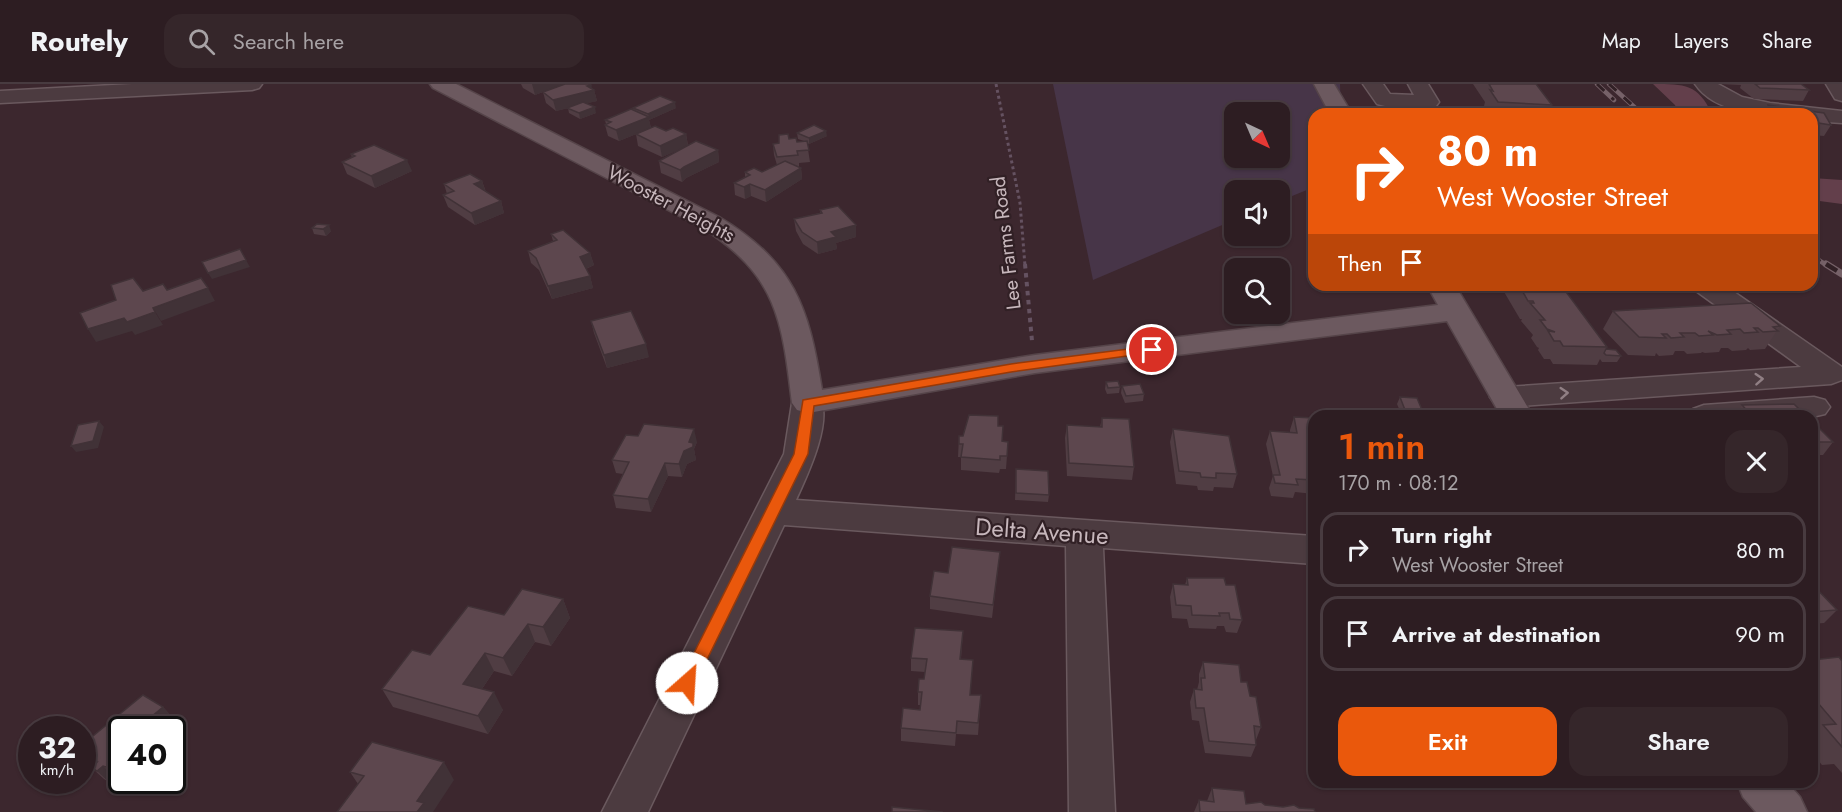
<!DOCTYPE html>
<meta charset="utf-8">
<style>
:root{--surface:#2d1d22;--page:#35262a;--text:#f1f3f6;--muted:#a7a2a5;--line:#483b40;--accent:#ea580c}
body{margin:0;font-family:Jost,sans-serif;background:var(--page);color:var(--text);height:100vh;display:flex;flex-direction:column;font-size:22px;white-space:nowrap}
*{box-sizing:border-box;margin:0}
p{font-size:20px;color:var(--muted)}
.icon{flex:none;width:33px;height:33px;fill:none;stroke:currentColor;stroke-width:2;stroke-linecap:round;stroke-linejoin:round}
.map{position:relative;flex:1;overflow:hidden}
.panel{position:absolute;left:1308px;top:326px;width:510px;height:378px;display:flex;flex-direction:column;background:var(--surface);border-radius:18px;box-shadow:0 2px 4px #0004,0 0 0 2px var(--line)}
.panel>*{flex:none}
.banner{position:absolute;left:1308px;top:24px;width:510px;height:183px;border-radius:18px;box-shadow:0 2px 4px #0004,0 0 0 2px var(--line);background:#ea580c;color:#fff;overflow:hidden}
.needle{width:39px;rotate:136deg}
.tools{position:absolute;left:1224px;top:18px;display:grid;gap:12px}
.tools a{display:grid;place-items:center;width:66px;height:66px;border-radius:12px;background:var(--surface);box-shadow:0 2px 4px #0004,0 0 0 2px var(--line);font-size:30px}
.speed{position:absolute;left:18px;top:632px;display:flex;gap:12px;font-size:30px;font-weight:700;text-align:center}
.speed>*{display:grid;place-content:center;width:78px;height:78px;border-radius:50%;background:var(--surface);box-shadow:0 2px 4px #0004,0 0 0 2px var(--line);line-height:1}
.speed small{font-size:15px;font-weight:400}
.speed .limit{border:3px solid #111;border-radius:9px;background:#fff;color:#111}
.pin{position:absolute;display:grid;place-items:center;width:51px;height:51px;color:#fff;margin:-26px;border:3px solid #fff;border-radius:50%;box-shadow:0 2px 6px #0007}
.me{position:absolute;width:66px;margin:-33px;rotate:26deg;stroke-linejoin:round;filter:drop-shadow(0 0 4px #0008)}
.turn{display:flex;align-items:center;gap:21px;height:126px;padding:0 30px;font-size:27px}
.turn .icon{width:78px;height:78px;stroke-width:2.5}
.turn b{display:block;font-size:42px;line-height:51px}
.then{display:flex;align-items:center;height:57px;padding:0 30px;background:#0003;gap:12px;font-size:22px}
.round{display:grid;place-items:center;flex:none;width:63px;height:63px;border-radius:18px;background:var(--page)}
.head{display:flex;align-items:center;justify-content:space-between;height:102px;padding:0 30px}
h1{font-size:36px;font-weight:600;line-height:45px;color:var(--accent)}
.button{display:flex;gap:12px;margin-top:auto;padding:12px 30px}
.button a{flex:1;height:69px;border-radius:18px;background:var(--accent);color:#fff;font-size:24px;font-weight:600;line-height:69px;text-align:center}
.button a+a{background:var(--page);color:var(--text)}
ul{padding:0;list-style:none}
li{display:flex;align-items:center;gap:18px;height:75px;margin:0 12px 9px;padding:0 18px;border:3px solid var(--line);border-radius:18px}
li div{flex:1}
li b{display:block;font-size:22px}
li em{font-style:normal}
header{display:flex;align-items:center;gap:36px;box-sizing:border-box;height:84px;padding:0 30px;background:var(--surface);border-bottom:2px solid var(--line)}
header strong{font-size:28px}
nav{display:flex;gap:33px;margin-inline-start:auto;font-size:21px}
.search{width:420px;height:54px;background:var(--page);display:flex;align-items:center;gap:15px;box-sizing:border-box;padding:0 21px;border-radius:18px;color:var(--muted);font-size:22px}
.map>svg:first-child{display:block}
</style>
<header>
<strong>Routely</strong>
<div class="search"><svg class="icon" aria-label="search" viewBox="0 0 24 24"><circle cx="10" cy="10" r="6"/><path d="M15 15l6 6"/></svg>Search here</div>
<nav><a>Map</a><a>Layers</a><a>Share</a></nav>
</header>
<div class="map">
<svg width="1842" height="728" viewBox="0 0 1842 728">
<rect width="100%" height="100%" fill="#3c272e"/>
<path fill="#473548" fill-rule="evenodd" d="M1053,0H1340L1341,30H1314V103L1280,117V106H1234V136L1093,196ZM1234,28H1280V74H1234Z"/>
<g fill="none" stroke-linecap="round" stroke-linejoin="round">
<path fill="#633f4b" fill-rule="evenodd" d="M1653,0C1685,0 1698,0 1712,30H1678L1675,21Z
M1812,94L1842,96V120L1812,116Z"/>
<g stroke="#6a595e" stroke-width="3">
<path id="minor" d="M132,0H262L259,4L252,6L0,19V7Z
M1363,0H1383L1390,10L1414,11L1408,0H1428L1439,18L1436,22C1419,27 1394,25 1377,20Z
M1695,0H1718L1742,13L1770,19L1842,27V39L1812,37V30C1775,30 1719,35 1695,0Z
M1826,0H1842V17L1835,15Z
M1692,201H1724L1842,283V296L1831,300L1506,323L1495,320L1490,313L1495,306L1506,303L1801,283L1696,207Z
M808,309L819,312C834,336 807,392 796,416L1314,452V480L1103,464L1115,728H1069L1066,462L784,441L648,728H602L784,370L792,319L797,312Z
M1814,313L1825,316L1830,323L1825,330L1812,333L1688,332L1693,325L1704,321Z"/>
</g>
<g stroke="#554449" stroke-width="3">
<path id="major" d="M430,0H456L719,133C794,178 809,223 822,306L1035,271L1438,221L1427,201H1455L1533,332H1501L1447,237L1035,289L808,329L797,326L792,319C782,235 777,191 701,143L433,4Z
M1314,0H1334L1352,30H1330Z
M1737,698H1787L1800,713L1807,728H1756L1743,713Z"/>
</g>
<path stroke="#655261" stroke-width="3" stroke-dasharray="3 3" stroke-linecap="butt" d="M996,0L1020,119L1025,182"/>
<path stroke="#655261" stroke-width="4" stroke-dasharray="4.5 4.5" stroke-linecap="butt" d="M1025,180L1032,257"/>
<use href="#minor" fill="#4c3b40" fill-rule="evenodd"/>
<use href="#major" fill="#6c595f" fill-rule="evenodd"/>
<g stroke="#766168" stroke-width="4.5">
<path id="rail-far1" d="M1597,0L1614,16
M1609,0L1642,30
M1812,172L1828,182"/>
</g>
<g stroke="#766168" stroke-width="7">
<path id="rail" d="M1826,180L1842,190"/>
</g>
<use href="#rail-far1" stroke="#312025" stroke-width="3" stroke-dasharray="10" stroke-linecap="butt"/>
<use href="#rail" stroke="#312025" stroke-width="4.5" stroke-dasharray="13" stroke-linecap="butt"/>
</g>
<path fill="#503d43" d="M521,0H564L535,11L523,4Z
M1473,0H1536L1552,21L1548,30H1473L1474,27L1488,28L1484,22L1485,18Z
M1719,0H1801L1809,6L1803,17L1754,15L1740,4L1741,1Z
M592,5L594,6L597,17L587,19L596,29L580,35L569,29L568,24L556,27L546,19L543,8Z
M1768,21L1824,29L1831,41L1824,52L1812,51V30H1762Z
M633,24H676L649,36L651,44L619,57L608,52L605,41L606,40L605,36L633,26Z
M666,47L686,50L688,61L718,66L719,78L686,94L682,98L661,89L659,77L683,64L662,73L638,62L636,50Z
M797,49L827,52L809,60L807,59L810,78L799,79V83L801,84L802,95L766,118L751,112L745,115L735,111L734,99L745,93V88H762L777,81L774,71L773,60L779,59L789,55L797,58L804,57L798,55Z
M351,70L412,87L375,104L347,90L342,78L352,74Z
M482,97L486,108L501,117L504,129L475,141L448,123L443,111L447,110L444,100Z
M820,126L856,153L836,159L837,165L818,170L803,160L796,147L794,135L820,129Z
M312,144L331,147L326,152L314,150Z
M551,150L590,169L594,181L586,185L590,192L593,204L552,215L539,186L531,179L528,167L553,157Z
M1500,201H1561L1607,263L1606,265L1621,272L1617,278H1602L1600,275L1597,281L1553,280L1550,275H1544L1538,266L1539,264L1537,263L1531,254L1533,251L1521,237L1522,235H1520Z
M1613,227L1780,242L1765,265L1750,266L1748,264L1746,266L1732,267L1728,264H1721L1719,268L1705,269L1702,268L1701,269L1687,270L1684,267H1675L1673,271L1659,272L1656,269L1655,272L1628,271L1603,245Z
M591,237L649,273L607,284L594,249Z
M1106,298L1120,303L1119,309L1107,310L1105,305Z
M1122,302L1144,310L1143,317L1125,319L1121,309Z
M1400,313L1422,326L1420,332H1402L1397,320Z
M1742,321L1806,332H1735Z
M1294,333L1314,334V410L1295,408L1293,414L1271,412L1269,404L1273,392L1266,360L1270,347L1290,348V346Z
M1102,334L1134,383L1132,396L1067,392L1065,354L1067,341L1100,343Z
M1812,337L1833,358L1823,371H1812Z
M998,342L1002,357L1008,358L1006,385H1000L999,389L961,386V373H958L959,352H963Z
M1173,345L1237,390L1233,404L1214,403L1213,407L1198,406L1197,402L1176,400L1170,358Z
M697,358L694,365L696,376L687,380L682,393L668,392L651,428L616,424L613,411L623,390L616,389L612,376Z
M1016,385L1049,411L1048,418L1015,416Z
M1000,468L992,534L930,525V512L948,489Z
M1187,494L1226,501L1242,536L1237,549L1226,548L1224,542H1217L1216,545L1189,544L1187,535L1172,534L1170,513L1173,500L1185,501Z
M1812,500L1837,526L1824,539L1812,540Z
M563,515L570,534L551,562L535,558L512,592L494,587L482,605L503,626L488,650L393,623L382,605L430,571L504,531Z
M963,547L961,575L971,611H981L978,651L956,650L955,662L901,657V644L920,626L921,621H918V608L924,595L925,588L911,587V574Z
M1812,576L1842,577V689L1834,680L1822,681L1812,669Z
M1203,578L1241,598L1250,612L1261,643L1256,656V661L1251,673L1205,669L1199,637L1192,636L1190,618L1194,605L1197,606L1199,598V590Z
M143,611L163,623L174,635L163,645H122V693L119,695L116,694L110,699L104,695L83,676L82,661Z
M350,688L454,696L358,700Z
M1344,698H1394L1391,702L1344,700Z
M1212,704L1246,720L1299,724L1207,717Z
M1199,716L1200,728H1194Z"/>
<path fill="#413237" d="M532,0H564L535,11Z
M591,1L593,6H594L597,17L556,27L553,16Z
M675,18L676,24L649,36L651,44L619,57L616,46L649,33L648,30Z
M595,23L596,29L580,35L579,29Z
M826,47L827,52L809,60V54Z
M686,50L688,62L662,73L660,62Z
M718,66L719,78L686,94L682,98L680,86L684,83Z
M407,76L412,87L375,104L371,92Z
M801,84L802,95L766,118L765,106Z
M482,97L486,109L474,100Z
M750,100L751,112L745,115L744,103Z
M501,117L504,129L475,141L471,129Z
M329,141L331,147L326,152L323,145Z
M856,141V153L836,159L837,165L818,170L817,158L831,148Z
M590,169L594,181L583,186L580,173Z
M246,176L250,183L212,195L208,189Z
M590,192L593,204L552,215L548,202Z
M208,204L215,217L161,237L153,224Z
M155,228L163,241L135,251L132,247L96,258L88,245L124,234Z
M646,260L649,273L607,284L604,271Z
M99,337L104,343L98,364L76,368L71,362Z
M694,345L697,358L694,365L696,376L687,380L682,393L679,380Z
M665,379L668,392L651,428L648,415Z
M563,515L570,534L551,562L543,543Z
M528,540L535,558L512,592L503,574Z
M485,569L494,587L473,618L463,600Z
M494,608L503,626L488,650L478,632Z
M163,623L174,635L163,645H144L140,642Z
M122,670V693L119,695L106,683Z
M444,678L454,696L433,728H417V717Z
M103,682L116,694L110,699L97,687Z"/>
<path fill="#5d474e" stroke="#413237" stroke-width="1.5" d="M565,0H590L591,1L587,2L594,6L553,16L543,8Z
M1489,0H1536L1552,21L1498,18L1490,6L1493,7Z
M1755,0H1801L1809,6L1760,4Z
M660,12L675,18L648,30L633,24Z
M583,18L595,23L579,29L567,24Z
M1768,21L1824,29L1831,41L1812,38V30H1772Z
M631,25L649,33L616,46L605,41L611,38L605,36Z
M1474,27L1514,30H1476Z
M814,41L826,47L809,54L797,49Z
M655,42L666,47L673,44L686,50L660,62L636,50Z
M788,50L789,55L796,54L797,58L807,57L809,66L797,67L798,71L777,73L773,60L779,59V51Z
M696,57L718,66L684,83L680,86L659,77Z
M374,61L407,76L371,92L342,78L355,72L351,70Z
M785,77L801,84L765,106L750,100L744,103L734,99L750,91L745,88L754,84L762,88Z
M470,90L482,97L474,100L501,117L471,129L443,111L454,107L444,100Z
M838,122L856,141L831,148L836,153L817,158L802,148L794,135L822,129L820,126Z
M317,140L329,141L323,145L312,144Z
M563,146L590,169L580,173L590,192L548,202L536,174L528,167L557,156L551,150Z
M240,165L246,176L208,189L202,178Z
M133,194L143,207L163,200L167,206L201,194L208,204L153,224L155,228L127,238L124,234L88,245L80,229L116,216L111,201Z
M1519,201H1561L1607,263L1563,262L1560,257H1554L1548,247L1555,248L1547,245L1540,236H1545L1530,219H1534L1533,217H1528Z
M1751,219L1780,242L1773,243L1778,247L1763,248L1758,244H1754L1758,248L1744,249L1740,245L1727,246L1731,250L1717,251L1708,247L1713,251L1699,252L1695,249H1680L1684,253L1671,254L1667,250H1662L1666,254L1639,253L1613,227Z
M631,227L646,260L604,271L591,237Z
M1606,265L1616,266L1621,272L1606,271L1604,269Z
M1118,297L1120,303L1108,304L1106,298Z
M1140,300L1144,310L1126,312L1122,302Z
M1400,313L1417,314L1422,326H1405Z
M1794,320L1806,332H1752L1742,321Z
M1721,328L1724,332H1670L1668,330Z
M969,331L998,332V342H1003L1002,357L1008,358L1007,372H1000V376L961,373L963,360H959V352H963Z
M1294,333L1314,334V396L1296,395L1298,401L1275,399L1273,391H1280L1270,347L1297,349Z
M1102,334L1129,335L1134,383L1069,379L1067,341L1102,343Z
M99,337L93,357L71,362L78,341Z
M1812,337L1833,358H1812Z
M644,340L694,345L689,358L693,359V363L684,367L679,380L665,379L648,415L613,411L629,378L612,376L626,351L638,352Z
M1173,345L1229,352L1237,390L1216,389V394L1201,393L1200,389L1179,387Z
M1016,385L1048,387L1049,411L1016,409Z
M1812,397L1817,399L1815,412L1812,411Z
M952,463L1000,468L993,521L930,512L934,487L948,489Z
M1187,494H1224L1226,501H1235L1242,536L1230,535L1229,529H1219L1220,532L1192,531L1191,522L1176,521L1173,500L1188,501Z
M1812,500L1837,526L1812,528Z
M522,505L563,515L543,543L528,540L503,574L485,569L463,600L494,608L478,632L382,605L412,566L430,571L468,522L504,531Z
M915,544L963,547L960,575L973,576L970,611H981L978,639L957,637L956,649L901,644L903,624L920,626L922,608H918L919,595H924L927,575L911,574Z
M1839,573L1842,577V663L1823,641L1836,640L1812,612V576Z
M1203,578L1239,581L1241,598H1247L1250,612L1256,613L1261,643L1254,642L1256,661L1209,657L1204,624H1196L1194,605L1202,606L1201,594H1205Z
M143,611L163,623L140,642L146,645H122V670L106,683L103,682L97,687L91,683L97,678L83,676L82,661Z
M372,658L444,678L417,717L424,719L417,728H337L364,692L350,688Z
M1212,704L1244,707L1246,720L1261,718L1265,721L1283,723L1294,721L1299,724L1314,725L1315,728H1200L1199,716L1214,718Z
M892,723L943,728H892Z"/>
<defs><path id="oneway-chevron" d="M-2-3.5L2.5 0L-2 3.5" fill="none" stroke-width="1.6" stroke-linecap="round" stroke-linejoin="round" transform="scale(1.5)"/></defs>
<g stroke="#907f84">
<use href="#oneway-chevron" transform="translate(1759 295) rotate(-4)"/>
<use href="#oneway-chevron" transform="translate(1564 309) rotate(-4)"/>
</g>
<path fill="#ea580c" stroke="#983908" stroke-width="1.5" d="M1152,262L1158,266L1156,268L1011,288L814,322L808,370L693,604L687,606L681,604L679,599L794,370L803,316L1011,280Z"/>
<g text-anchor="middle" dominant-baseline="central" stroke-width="4.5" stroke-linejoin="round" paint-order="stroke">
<g font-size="20" fill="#c7b7bc" stroke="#312025">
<text transform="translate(671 120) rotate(28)">Wooster Heights</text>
<text transform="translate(1006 159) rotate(-97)">Lee Farms Road</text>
</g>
<g font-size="24" fill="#c7b7bc" stroke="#312025">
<text transform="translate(1042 447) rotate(4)">Delta Avenue</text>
</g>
</g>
</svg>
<div class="tools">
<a><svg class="needle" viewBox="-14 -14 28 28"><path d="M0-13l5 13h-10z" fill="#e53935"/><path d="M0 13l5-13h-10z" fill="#a7a2a5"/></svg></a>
<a><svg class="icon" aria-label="sound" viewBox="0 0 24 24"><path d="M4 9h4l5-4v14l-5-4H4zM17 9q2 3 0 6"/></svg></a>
<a><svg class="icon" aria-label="search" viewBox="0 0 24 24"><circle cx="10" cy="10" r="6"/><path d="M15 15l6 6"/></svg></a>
</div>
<div class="speed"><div>32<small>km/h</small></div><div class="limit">40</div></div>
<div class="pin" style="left:1152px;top:266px;background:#d93025"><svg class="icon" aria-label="arrive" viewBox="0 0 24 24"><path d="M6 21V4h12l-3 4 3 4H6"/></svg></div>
<svg class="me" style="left:687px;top:599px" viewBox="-20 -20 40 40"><circle r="19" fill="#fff"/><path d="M0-13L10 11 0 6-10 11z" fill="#ea580c"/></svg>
<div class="banner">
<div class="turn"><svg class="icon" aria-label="right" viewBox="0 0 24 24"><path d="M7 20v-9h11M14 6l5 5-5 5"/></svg><div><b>80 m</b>West Wooster Street</div></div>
<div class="then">Then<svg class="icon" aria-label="arrive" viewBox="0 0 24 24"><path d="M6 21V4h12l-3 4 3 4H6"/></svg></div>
</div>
<section class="panel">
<div class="head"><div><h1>1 min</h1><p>170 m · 08:12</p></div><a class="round"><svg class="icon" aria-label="close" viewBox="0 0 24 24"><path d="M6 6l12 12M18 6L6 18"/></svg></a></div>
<ul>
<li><svg class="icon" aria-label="right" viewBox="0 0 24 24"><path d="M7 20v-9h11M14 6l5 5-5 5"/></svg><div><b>Turn right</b><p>West Wooster Street</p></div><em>80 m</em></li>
<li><svg class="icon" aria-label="arrive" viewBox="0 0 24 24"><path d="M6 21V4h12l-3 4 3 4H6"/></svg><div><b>Arrive at destination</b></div><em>90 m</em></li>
</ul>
<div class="button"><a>Exit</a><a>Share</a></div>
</section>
</div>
